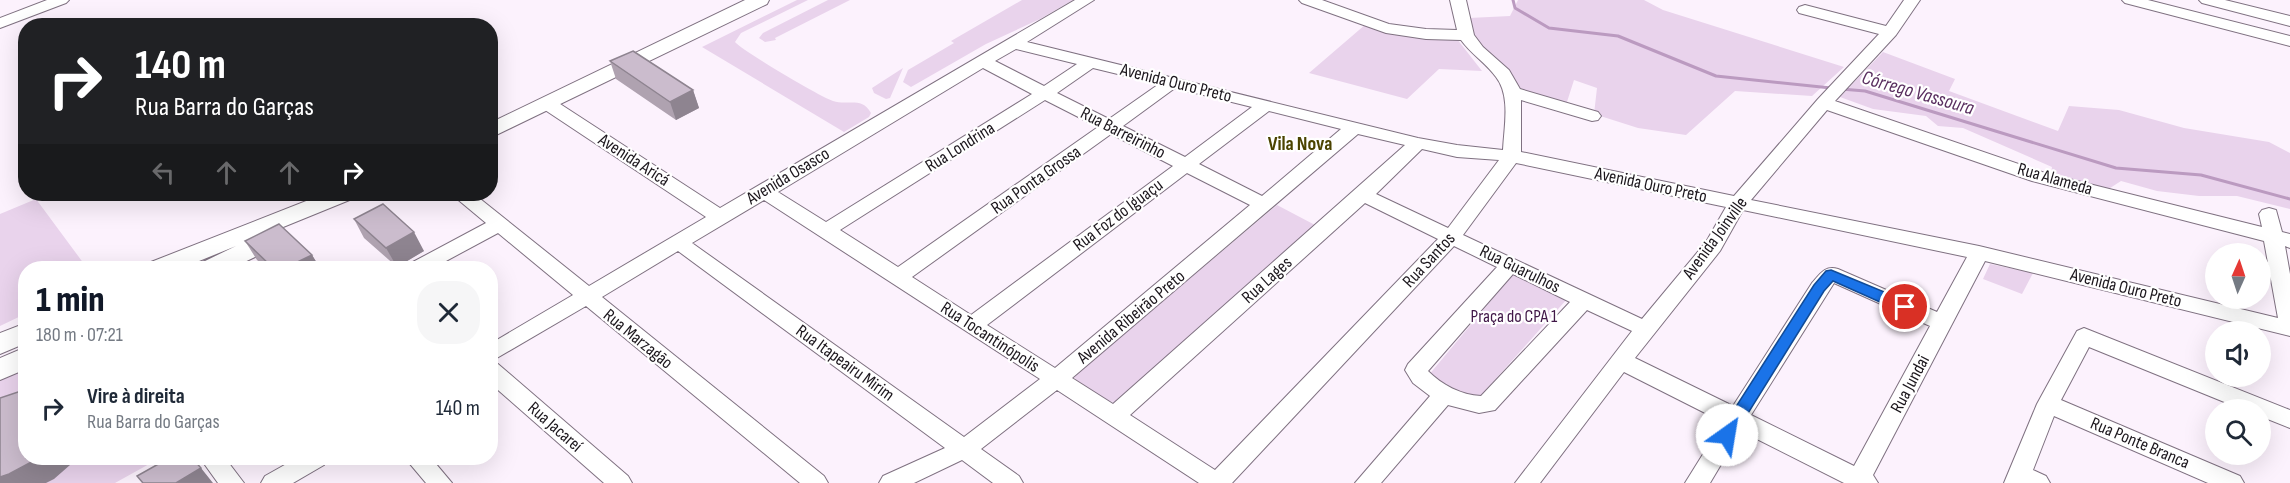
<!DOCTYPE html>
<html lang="pt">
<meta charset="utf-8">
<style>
:root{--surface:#fff;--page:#f6f6f7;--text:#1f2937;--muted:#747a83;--accent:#111827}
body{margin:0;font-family:"Sofia Sans Condensed",sans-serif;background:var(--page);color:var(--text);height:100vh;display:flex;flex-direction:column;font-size:22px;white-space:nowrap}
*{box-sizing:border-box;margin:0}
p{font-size:20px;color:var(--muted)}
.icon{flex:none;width:33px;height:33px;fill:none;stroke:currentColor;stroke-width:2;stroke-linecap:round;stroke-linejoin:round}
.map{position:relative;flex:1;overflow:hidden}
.side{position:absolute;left:18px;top:261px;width:480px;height:204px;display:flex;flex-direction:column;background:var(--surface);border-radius:24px;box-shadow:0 6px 24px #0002}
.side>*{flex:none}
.top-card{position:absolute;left:18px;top:18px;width:480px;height:183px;border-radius:24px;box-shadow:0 6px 24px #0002;background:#202124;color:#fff;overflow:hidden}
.needle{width:39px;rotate:3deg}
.controls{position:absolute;left:2205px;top:243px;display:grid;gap:12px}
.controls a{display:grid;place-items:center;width:66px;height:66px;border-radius:50%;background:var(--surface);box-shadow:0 6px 24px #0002;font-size:30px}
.pin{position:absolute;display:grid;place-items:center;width:51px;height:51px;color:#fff;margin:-26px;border:3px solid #fff;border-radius:50%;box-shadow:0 2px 6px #0007}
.me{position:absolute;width:66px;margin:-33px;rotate:32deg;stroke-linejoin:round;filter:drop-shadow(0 0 4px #0008)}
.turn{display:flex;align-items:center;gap:21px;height:126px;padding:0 18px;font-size:27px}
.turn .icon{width:78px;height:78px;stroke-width:2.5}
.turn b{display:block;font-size:42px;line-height:51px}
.lanes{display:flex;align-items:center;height:57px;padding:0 18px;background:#0003;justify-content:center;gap:30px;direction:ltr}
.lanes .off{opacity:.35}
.round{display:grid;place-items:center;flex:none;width:63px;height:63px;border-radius:24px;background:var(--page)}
.summary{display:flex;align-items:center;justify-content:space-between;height:102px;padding:0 18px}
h1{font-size:36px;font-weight:800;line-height:45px;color:var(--accent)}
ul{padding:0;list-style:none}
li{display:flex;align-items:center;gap:18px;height:90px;padding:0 18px}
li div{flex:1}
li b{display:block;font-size:22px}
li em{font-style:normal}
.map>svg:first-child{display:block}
</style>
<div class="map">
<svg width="2290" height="483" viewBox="0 0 2290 483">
<rect width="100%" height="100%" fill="#fcf2fd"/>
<path fill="#e9d3ec" d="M797,0H808L741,33L735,42C741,50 822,98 833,101C847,106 862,96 871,113L869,117L844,132L702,47Z
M828,0H850L775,38L776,40L765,42L759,38L763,33Z
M1022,0H1073L1040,19L986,44L911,87L903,82L908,70L954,43L951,41Z
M1518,0H1644L1663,10L1844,67L1812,96L1735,91L1686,135L1638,128L1594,114L1597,88L1574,80L1566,105L1517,91L1472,35L1469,18L1510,16Z
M1366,24L1415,38L1457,39L1482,71L1439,69L1407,99L1309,73Z
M1883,52L1955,79L1949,91L2058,131L2069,106L2119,110L2184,128L2269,142L2290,153V209L2237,196H2199L2157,191L2121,181L2107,190L2051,174L2052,167L1963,128L1938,126L1926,116L1873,109L1840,97Z
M903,68L890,98L886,99L874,93L872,88Z
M36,199L87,268H26L25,314L0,326V214Z
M1277,205L1315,225L1115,402C1101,401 1083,389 1074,377L1078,373Z
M1990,264L2033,273L2022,294L1983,279Z
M1514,273L1567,299L1475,402L1428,376Z
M25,367L26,458H160L115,483H0V379Z"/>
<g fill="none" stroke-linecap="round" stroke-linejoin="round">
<path stroke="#bb9ac0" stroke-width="3" d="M1513,0L1515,8L1549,28L1618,36L1716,76L1831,88
M1841,89L1865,91L2116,168L2201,175L2290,199"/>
<g stroke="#7f7181" stroke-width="2">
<path id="minor" d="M47,0H69L66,3L0,28V18Z
M1075,0H1094L1027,42L1418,138L1457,145L1503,150C1504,127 1511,96 1496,77C1486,63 1471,54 1461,40L1426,39L1386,33L1302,3L1299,0H1322L1389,24L1426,29L1457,30L1450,0H1466L1474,35L1483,47L1509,70L1520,89L1598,112L1601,116L1598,120L1592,121L1521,100V152L1734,196L1818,99L1879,34L1799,13L1797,10L1799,7L1805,5L1886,26L1904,0H1920L1896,35L1835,101L2045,173L2262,227L2259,214L2262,210L2269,208L2276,210L2282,232L2290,234V248L2285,246L2290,274V336L1985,261L1873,475L1878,483H1844L1741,431L1710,483H1685L1723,422L1624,372L1540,483H1515L1632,331L1587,310L1495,410L1479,413L1448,405L1381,483H1355L1430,396L1413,383L1405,370L1408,364L1497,267L1454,246L1232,483H1199L1057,390L981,449L1019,476L1023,483H993L962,460L914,483H879L883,476L945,448L678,251L602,297L824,476L828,483H800L586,306L490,362V344L573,295L498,233L433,268H408L411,263L486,223L456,198L454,194H474L589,286L706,217L542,108L539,104L542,100H554L720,208ZM1016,49L1077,64L1044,86L995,61ZM983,68L1032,94L826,222L778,192ZM1093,68L1159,84L1109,119L1057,93ZM1175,88L1252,107L1185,157L1123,126ZM1045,100L1098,127L898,267L840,230ZM1827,110L2032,181L2264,241L2278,318L1979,246L1751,200ZM1269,111L1341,129L1262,196L1199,164ZM1111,134L1173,166L971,315L912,277ZM1358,134L1405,145L1113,404L1072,378ZM1422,149L1457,157L1499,160L1448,228L1376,194ZM1516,163L1726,207L1706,242L1642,319L1463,235ZM1187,173L1250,205L1055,368L987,325ZM764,200L1040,379L964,437L692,243ZM1365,203L1438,239L1215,470L1130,415ZM1743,210L1967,257L1937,312L1838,269C1825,265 1820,274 1812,283L1733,406L1635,358L1720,251ZM1513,274L1570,302L1481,396C1461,395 1442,385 1428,371ZM1834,283L1930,326L1854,466L1751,415Z
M2122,0H2148L2290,36V46L2125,3Z
M2199,0H2225L2290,16V26L2202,3Z
M2084,328L2290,410V428L2260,416V410H2244L2089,347L2061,400L2240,476L2244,483H2208L2054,416L2033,470L2046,476L2050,483H2004L2037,404L2077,331Z
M490,362L498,364L628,476L632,483H604L490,383Z
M200,458H225L244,483H218Z
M297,458H328L324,465L293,483H261L265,476Z
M405,458H431L452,483H426Z"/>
</g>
<g stroke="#7f7181" stroke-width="2">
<path id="major" d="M745,0H769L767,4L490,138V123Z
M324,194H356L352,199L266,234L274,236L278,242L274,248L232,268H200L203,262L236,246L182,268H148L151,262Z
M26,323V343L0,354V333Z
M26,347V369L0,380V358Z"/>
</g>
<use href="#minor" fill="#fff" fill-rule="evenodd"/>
<use href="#major" fill="#fff" fill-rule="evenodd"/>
</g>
<path fill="#afa2b0" d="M610,61L693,90L699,108L676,120L616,79Z
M354,219L424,251L397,267L364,238Z
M245,241L312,255L320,268H266L257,260Z"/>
<path fill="#8e8490" d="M693,90L699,108L676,120L670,102Z
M414,232L424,251L397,267L386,248Z
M312,255L320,268H285Z
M39,458H78L54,479L46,483H0V477Z
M201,468L213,483H176Z"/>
<path fill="#cbbccd" stroke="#8e8490" stroke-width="1.5" d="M633,51L693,90L670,102L610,61Z
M383,204L414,232L386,248L354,219Z
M279,224L312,255L285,268H273L245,241Z
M208,262L215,268H195Z
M24,390H26V458H39L9,474L0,477V398Z
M169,458H192L201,468L176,483H143L137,476Z"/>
<path fill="#1a73e8" stroke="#114b97" stroke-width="1.5" d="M1831,270L1911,303L1913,307L1911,311H1900L1833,281L1824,291L1732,439L1727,441L1721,439L1719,435L1721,430L1814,285L1826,271Z"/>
<g text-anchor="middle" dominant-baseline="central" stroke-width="4.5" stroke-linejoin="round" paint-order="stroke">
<g font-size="18" fill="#1b161c" stroke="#fff">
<text transform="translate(1176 83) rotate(14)">Avenida Ouro Preto</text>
<text transform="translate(1123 133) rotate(27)">Rua Barreirinho</text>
<text transform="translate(960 147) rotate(-32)">Rua Londrina</text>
<text transform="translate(634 160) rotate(33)">Avenida Aricá</text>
<text transform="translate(788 176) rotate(-31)">Avenida Osasco</text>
<text transform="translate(2055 179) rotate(16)">Rua Alameda</text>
<text transform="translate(1036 180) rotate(-35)">Rua Ponta Grossa</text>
<text transform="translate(1651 185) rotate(12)">Avenida Ouro Preto</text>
<text transform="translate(1118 215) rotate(-37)">Rua Foz do Iguaçu</text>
<text transform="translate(1715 238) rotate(-54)">Avenida Joinville</text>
<text transform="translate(1429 260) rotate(-47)">Rua Santos</text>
<text transform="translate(1520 269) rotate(26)">Rua Guarulhos</text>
<text transform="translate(1267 280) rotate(-42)">Rua Lages</text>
<text transform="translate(2126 288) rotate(14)">Avenida Ouro Preto</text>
<text transform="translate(1131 317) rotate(-40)">Avenida Ribeirão Preto</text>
<text transform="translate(990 337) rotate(33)">Rua Tocantinópolis</text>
<text transform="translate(638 339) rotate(39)">Rua Marzagão</text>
<text transform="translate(845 363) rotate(36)">Rua Itapeairu Mirim</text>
<text transform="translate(1910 384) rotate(-62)">Rua Jundai</text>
<text transform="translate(555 427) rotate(41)">Rua Jacareí</text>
<text transform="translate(2140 443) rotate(23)">Rua Ponte Branca</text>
</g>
<g font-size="18" fill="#401747" stroke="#fff">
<text x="1514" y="316">Praça do CPA 1</text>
</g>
<g font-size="20" font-style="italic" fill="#592e5f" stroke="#fff">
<text transform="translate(1918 93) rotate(16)">Córrego Vassoura</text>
</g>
<g font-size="20" font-weight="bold" fill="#4b4300" stroke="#fff">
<text x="1300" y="144">Vila Nova</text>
</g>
</g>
</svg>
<div class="controls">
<a><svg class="needle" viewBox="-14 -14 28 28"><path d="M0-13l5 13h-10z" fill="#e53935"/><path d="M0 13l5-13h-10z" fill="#747a83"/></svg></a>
<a><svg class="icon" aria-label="sound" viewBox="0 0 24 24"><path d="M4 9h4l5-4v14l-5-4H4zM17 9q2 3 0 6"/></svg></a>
<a><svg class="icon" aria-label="search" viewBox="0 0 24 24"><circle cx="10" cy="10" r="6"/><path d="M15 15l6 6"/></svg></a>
</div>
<div class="pin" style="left:1905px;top:307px;background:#d93025"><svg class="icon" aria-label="arrive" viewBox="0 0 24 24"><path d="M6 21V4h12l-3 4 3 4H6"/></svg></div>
<svg class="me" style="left:1727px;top:435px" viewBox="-20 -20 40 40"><circle r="19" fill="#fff"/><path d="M0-13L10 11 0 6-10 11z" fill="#1a73e8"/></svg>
<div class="top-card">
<div class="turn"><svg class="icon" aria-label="right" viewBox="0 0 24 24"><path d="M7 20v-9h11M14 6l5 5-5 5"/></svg><div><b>140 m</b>Rua Barra do Garças</div></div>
<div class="lanes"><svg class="icon off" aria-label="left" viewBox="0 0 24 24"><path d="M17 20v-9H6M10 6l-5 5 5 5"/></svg><svg class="icon off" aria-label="ahead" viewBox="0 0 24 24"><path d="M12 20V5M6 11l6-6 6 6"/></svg><svg class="icon off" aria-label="ahead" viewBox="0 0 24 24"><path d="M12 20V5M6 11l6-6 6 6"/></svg><svg class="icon" aria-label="right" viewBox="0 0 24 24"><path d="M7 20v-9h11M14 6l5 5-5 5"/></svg></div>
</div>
<section class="side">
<div class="summary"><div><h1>1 min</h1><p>180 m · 07:21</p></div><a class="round"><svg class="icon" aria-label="close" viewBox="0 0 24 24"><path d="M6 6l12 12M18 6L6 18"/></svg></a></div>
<ul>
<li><svg class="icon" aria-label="right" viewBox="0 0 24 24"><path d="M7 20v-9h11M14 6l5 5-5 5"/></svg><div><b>Vire à direita</b><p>Rua Barra do Garças</p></div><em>140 m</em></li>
</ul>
</section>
</div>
